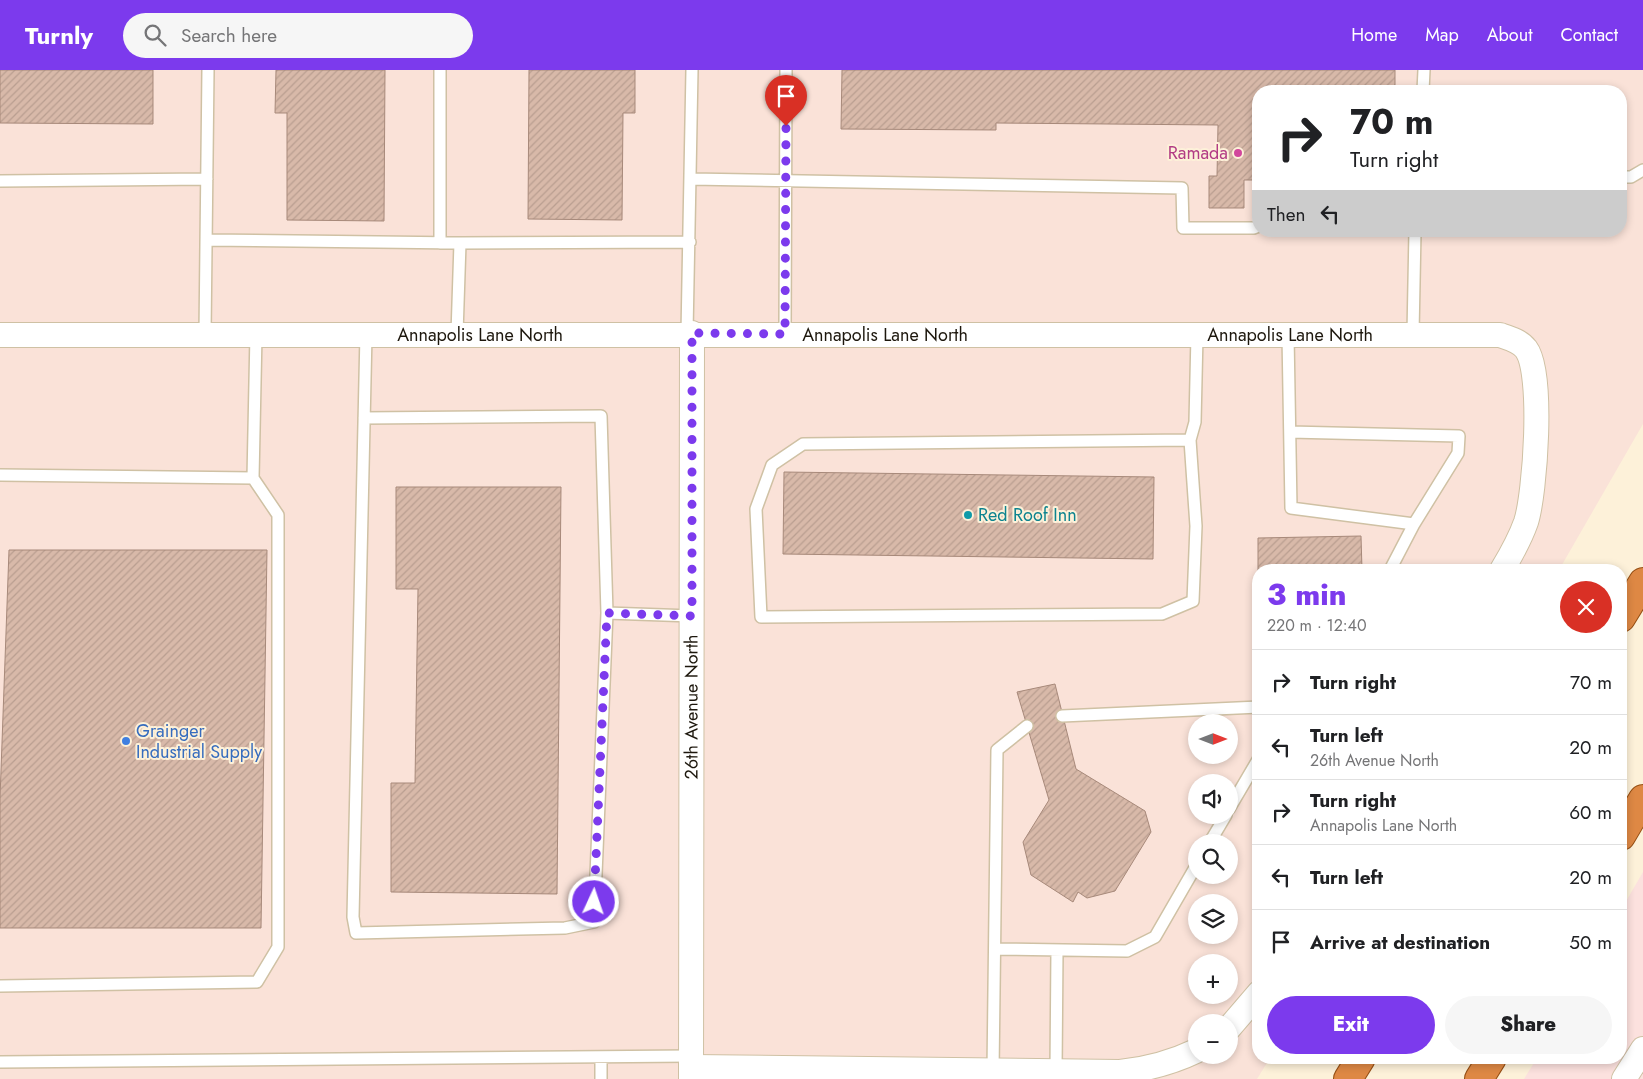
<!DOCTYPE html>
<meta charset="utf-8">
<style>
:root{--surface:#fff;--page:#f6f6f6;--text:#202124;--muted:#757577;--line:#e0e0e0;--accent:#7c3aed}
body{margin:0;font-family:Jost,sans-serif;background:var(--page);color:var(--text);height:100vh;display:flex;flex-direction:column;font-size:19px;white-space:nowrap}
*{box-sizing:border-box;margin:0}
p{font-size:16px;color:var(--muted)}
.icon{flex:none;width:28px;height:28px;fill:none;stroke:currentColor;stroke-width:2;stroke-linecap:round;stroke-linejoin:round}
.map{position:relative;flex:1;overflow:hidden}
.side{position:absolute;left:1252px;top:494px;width:375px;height:500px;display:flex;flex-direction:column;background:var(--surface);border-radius:20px;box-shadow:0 2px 8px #0003}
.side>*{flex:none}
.banner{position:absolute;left:1252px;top:15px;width:375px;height:152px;border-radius:20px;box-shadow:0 2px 8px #0003;background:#fff;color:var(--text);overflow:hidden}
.needle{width:32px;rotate:90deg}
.buttons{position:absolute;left:1188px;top:644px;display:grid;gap:10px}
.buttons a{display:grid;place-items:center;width:50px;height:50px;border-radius:50%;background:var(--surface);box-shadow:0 2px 8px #0003;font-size:25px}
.pin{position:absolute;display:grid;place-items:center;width:42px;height:42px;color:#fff;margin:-51px -21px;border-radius:50% 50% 50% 0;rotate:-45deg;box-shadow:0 0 5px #0007}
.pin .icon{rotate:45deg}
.me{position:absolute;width:55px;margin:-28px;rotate:3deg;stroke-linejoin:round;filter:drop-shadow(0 0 4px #0008)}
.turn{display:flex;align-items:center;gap:18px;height:105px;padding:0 15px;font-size:22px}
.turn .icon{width:65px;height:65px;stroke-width:2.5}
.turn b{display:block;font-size:35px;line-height:42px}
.then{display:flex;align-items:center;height:48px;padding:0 15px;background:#0003;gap:10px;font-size:19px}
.round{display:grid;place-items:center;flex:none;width:52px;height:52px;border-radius:26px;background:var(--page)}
.headline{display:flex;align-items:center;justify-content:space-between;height:85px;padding:0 15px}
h1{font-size:30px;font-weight:800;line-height:38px;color:var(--accent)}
.action{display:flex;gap:10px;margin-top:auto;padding:10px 15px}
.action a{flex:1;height:58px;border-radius:30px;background:var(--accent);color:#fff;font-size:20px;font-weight:800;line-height:58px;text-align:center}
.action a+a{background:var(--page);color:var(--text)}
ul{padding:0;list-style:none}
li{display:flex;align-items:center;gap:15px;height:65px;padding:0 15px;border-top:1px solid var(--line)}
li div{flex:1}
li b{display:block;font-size:19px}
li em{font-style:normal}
header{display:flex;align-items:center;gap:30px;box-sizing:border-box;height:70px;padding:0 25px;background:var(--accent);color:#fff}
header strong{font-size:24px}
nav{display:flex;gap:28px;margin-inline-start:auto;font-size:18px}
.search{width:350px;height:45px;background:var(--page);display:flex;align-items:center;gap:12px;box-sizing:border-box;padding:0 18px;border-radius:28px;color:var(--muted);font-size:19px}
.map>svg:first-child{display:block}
</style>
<header>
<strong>Turnly</strong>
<div class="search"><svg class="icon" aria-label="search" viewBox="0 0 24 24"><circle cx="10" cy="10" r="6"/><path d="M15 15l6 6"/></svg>Search here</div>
<nav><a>Home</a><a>Map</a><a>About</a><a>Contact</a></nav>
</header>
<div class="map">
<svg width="1643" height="1009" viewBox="0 0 1643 1009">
<defs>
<pattern id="building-hatch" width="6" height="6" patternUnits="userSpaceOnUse" patternTransform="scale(1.25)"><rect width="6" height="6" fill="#d8b9a9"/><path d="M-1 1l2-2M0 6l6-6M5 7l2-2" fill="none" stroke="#b99e90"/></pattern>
</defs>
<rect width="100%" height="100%" fill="#fdf1d9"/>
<path fill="#fce1de" d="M1643,802V1009H1524L1537,988H1621V840Z"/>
<path fill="#fae2d8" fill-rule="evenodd" d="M0,0H1643V354L1559,500H1259V988H1270L1257,1009H0ZM1259,21H1621V161H1259ZM1196,652H1229V685H1196ZM1196,712H1229V745H1196ZM1196,772H1229V805H1196ZM1196,832H1229V865H1196ZM1196,892H1229V925H1196ZM1196,952H1229V985H1196Z"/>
<path fill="url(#building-hatch)" stroke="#a7897a" d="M0,0H153V54L0,53Z
M276,0H385L384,151L287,150V43H275Z
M529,0H635V43H623L622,150L528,149Z
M842,0H1395V21H1259V110H1244V138H1209V106H1217L1218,55L996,53V60L841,59Z
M784,402L1154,407L1153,489L783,484Z
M396,417H561L557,824L391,822V713H415L418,519H396Z
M1361,466L1362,500H1259L1258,583V468Z
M9,480H267L261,858H0V728Z
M1055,614L1076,699L1145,741L1151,762L1115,821L1087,828L1078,822L1073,832L1031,805L1023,772L1049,730L1017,622Z"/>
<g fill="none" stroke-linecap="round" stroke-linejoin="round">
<g stroke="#cfc1a4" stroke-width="14">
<path id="service" d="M1423,21L1424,0
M1621,107H1631L1643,100
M691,109L1182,118L1183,158H1254L1259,156
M0,111L207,109
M206,170L460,173L690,172
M440,173V0
M687,263L692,0
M205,264L208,0
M366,264L353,847L356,863L565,858L594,852L607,543L692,546
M457,264L460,173
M785,264L786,0
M1413,264L1415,161
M1288,265L1291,438L1414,454L1458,383L1459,366L1290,362
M364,348L601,346L607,543
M1190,370L803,374L772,395L756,439L761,547L1162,544L1193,531L1196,456L1190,370L1195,352L1197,265
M0,405L253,408L256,264
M1390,500L1414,454
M1062,646L1259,637
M1229,739L1259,688
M1210,772L1226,745
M995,879L1127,881L1155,867L1196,796
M0,916L257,912L278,877V445L253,408
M601,987V1009
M0,992L691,986
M993,1001L997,680L1027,656
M1056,1001L1057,880"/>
</g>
<g stroke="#cfc1a4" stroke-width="26">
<g id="minor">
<path id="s1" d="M0,265H1500C1509,268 1520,271 1526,279C1544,303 1535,424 1526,452C1520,469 1511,485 1502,500"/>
<path d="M1229,958L1259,923"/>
<path d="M691,997L1120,1002C1148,999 1171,993 1196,981"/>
<path id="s2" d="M691,1009L692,263"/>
<path d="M1624,1009L1643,979"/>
</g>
</g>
<g stroke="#954e13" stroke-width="30">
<path id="trunk" d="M1621,548L1643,512
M1621,766L1643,729
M1348,1009L1361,988
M1479,1009L1492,988"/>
</g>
<use href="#service" stroke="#fff" stroke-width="11"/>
<use href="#minor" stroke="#fff" stroke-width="24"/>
<use href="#trunk" stroke="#de8844" stroke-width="28"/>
</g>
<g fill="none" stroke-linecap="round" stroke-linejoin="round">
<path stroke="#7c3aed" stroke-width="9" stroke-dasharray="0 16.2" d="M594,832L607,543L692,546V263L785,264L786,56"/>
</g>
<circle fill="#d1479c" stroke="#fdf1d9" stroke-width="2" cx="1238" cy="83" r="5"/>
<circle fill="#0f9aa8" stroke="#fdf1d9" stroke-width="2" cx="968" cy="445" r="5"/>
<circle fill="#3f7fe0" stroke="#fdf1d9" stroke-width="2" cx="126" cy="671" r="5"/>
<g text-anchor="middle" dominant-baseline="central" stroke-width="4" stroke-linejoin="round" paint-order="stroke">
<g font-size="18" fill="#b23c85" stroke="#fdf1d9" text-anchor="end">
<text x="1228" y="83">Ramada</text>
</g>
<g font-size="18" fill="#1d170d" stroke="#fdf1d9">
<text stroke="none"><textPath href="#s1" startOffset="480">Annapolis Lane North</textPath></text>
<text stroke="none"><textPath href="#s1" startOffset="885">Annapolis Lane North</textPath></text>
<text stroke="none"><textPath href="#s1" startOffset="1290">Annapolis Lane North</textPath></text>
<text stroke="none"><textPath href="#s2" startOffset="372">26th Avenue North</textPath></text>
</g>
<g font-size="18" fill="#0d838f" stroke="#fdf1d9" text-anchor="start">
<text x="978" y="445">Red Roof Inn</text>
</g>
<g font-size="18" fill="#366cbe" stroke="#fdf1d9" text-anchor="start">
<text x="136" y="661">Grainger<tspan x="136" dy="21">Industrial Supply</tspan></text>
</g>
</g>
</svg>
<div class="buttons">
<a><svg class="needle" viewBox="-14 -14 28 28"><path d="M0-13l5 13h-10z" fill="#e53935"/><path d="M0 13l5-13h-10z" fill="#757577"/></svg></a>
<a><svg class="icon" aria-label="sound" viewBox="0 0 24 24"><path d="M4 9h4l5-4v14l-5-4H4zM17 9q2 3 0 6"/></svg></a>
<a><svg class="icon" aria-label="search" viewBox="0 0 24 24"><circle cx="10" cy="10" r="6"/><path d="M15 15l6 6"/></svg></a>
<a><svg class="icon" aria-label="layers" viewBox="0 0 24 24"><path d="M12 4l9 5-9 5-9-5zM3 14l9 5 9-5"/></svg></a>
<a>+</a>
<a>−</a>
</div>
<div class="pin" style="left:786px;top:56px;background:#d93025"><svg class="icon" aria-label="arrive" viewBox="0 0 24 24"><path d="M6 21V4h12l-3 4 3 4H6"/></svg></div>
<svg class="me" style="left:594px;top:832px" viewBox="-20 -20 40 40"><circle r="17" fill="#7c3aed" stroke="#fff" stroke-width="3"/><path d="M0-11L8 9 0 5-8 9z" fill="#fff"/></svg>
<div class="banner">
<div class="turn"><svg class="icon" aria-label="right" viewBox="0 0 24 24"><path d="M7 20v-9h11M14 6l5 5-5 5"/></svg><div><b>70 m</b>Turn right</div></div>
<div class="then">Then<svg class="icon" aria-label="left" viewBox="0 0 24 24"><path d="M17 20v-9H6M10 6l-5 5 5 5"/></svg></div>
</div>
<section class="side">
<div class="headline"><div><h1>3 min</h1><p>220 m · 12:40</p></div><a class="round" style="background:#d93025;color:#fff"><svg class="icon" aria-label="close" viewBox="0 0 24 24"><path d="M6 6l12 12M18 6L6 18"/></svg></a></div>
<ul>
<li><svg class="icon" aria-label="right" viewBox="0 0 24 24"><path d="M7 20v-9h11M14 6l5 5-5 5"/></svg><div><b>Turn right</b></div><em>70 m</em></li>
<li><svg class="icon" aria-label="left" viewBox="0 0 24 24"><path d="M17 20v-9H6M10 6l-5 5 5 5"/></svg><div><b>Turn left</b><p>26th Avenue North</p></div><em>20 m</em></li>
<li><svg class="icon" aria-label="right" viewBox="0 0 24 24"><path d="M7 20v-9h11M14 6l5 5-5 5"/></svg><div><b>Turn right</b><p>Annapolis Lane North</p></div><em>60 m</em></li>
<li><svg class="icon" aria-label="left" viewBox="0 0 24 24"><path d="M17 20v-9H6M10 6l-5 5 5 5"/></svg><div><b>Turn left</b></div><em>20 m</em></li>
<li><svg class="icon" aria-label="arrive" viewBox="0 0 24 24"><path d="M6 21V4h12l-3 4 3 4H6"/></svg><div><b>Arrive at destination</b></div><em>50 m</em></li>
</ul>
<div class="action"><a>Exit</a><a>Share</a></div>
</section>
</div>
